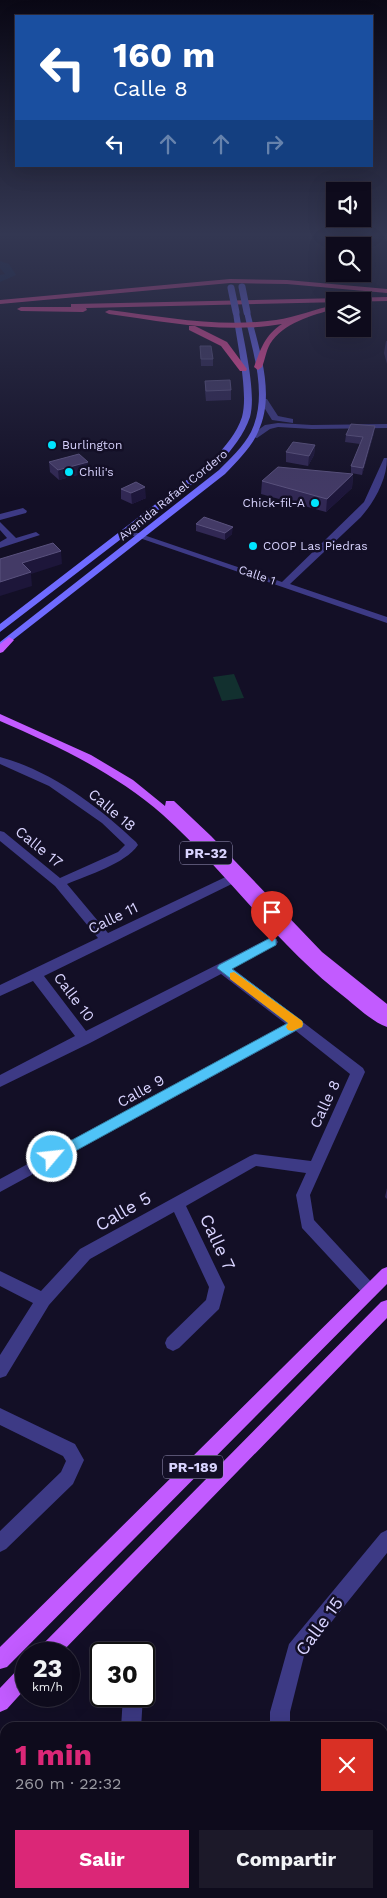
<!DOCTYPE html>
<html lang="es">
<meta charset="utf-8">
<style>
:root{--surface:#0e0b1c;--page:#1c1929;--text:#f1f3f6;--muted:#9b9ba3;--line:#2e2b3b;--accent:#db2777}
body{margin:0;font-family:"Work Sans",sans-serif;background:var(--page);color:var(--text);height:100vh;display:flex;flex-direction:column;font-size:19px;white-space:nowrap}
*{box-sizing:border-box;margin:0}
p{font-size:16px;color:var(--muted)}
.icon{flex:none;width:28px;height:28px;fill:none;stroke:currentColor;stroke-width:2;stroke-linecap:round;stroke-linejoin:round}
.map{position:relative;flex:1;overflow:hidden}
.sheet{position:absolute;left:0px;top:1722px;width:388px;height:176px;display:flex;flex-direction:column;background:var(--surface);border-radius:15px 15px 0 0;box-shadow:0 5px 20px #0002,0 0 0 1px var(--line)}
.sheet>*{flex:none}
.top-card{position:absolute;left:15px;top:15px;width:358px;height:152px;border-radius:0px;box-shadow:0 5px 20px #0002,0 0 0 1px var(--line);background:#1a4fa0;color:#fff;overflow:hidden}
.tools{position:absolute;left:326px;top:182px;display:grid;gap:10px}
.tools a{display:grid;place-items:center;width:45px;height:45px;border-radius:0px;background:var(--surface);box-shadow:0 5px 20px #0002,0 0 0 1px var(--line);font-size:25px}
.speed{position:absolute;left:15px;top:1642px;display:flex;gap:10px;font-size:25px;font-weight:700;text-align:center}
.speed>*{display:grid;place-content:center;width:65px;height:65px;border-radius:50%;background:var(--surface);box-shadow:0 5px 20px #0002,0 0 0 1px var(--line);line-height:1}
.speed small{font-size:12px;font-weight:400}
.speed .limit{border:2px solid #111;border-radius:8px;background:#fff;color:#111}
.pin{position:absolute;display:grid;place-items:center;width:42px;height:42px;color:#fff;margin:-51px -21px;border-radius:50% 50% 50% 0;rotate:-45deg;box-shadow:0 0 5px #0007}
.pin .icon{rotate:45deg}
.me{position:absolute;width:55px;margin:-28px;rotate:62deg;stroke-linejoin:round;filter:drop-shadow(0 0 4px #0008)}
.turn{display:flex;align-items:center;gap:18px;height:105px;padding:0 15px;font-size:22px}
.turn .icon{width:65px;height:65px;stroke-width:2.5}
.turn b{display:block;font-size:35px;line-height:42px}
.lanes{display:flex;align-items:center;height:48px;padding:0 15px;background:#0003;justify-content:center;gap:25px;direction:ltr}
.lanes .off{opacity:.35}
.round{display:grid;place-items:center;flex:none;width:52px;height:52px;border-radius:0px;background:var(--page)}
.head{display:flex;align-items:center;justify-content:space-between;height:85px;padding:0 15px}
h1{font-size:30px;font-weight:700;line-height:38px;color:var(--accent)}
.action{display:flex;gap:10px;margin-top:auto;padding:10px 15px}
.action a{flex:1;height:58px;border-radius:0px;background:var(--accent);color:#fff;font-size:20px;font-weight:700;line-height:58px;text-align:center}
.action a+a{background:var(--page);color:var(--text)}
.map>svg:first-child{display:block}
</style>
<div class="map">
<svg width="387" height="1898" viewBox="0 0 387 1898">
<rect width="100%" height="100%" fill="#130f26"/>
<path fill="#12302f" d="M234,674L244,698L222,701L213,677Z"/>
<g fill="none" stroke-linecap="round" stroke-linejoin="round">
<path fill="#0a1f44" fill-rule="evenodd" d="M0,261L9,264L16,275L0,282V275L5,274L0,268Z"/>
<path fill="#3d3a85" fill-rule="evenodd" d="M261,399H267L278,416L293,419V423L272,420L260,401Z
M278,423L312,425L387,424V428L312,429L278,427L270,429L257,438L250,436L265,425Z
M384,458H387C387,479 375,501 361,517L290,584L387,617V623L122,532L129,530L282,582L364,502Z
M23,508L27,511L26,513L0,520V514Z
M0,522L16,538L36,532L40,535L0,548V542L7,538L0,530Z
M0,757C50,770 99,807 136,842L138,845C125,864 88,875 67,884L108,933L236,872H244L246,875L244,878L44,976L86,1031L268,939H276L278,942L276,945L232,968L363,1068L365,1072L310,1195L314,1220L375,1286L378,1291L375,1296L370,1298L365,1296L302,1228L296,1195L306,1173L256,1166L186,1206L225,1287L219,1309L179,1348L173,1351L167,1348L165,1343L167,1338L206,1300L209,1287L174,1212L90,1259L49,1305L6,1376L0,1378V1355L33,1303L0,1286V1271L41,1291L80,1249L250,1156L255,1154L311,1161L350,1074L296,1031L0,1192V1179L286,1024L221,974L90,1043L0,1087V1075L75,1036L33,981L0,996V985L98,938L55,886L0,841V831L4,832L60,878L118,852L125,845L102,823L49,786L0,764Z
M0,1408L75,1444L84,1460L73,1484L6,1549L0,1552V1531L61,1472L66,1461L63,1456L0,1425Z
M387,1530V1553L304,1656L290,1712V1728H270V1712L289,1644L381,1533Z
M123,1696H143L141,1728H121Z
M382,1765L387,1766V1786L382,1785Z
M83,1894H103L102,1898H82Z"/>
<path fill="#6f6bff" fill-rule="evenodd" d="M236,310L239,312C243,339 257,392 250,417C244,435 232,449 220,463L0,632V624L214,459C225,446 237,433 242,417C249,392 236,339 233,312Z
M247,310L250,312C259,350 276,394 258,432C251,448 237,461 225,474L0,650V642L219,470C230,459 243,447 251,432C269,394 252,351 244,312Z"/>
<path fill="#c25bff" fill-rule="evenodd" d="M9,637L14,640L3,652L0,653V644Z
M0,714L91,755L133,780L165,806L166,801H174L211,836L322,952L387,1004V1027C373,1022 359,1009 347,999C277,946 228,873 163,815C115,773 58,746 0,721Z
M387,1267V1284L7,1667L0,1669V1647L382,1269Z
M387,1300V1318L60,1654H38L40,1647L381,1302Z
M26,1666V1688L7,1709L0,1712V1688L19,1668Z"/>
<path fill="#ff4fa3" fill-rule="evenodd" d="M230,279L287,280L387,289V293L287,284L230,283L0,304V300Z
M387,297V301L86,308L87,310L83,312L21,311L17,309L21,307H71V304H74Z
M335,305V309C312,315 283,323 270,344C266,351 265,360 262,367L258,370L254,367C261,348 265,335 282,324C225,334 166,322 109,314L105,312L109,310C164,317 221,328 276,320C296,317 315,309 335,305Z
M189,326H195L227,342L247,369L246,371H240L221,346L189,330Z"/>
<path stroke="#6f6bff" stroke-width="7" d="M242,287L247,312
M231,288L236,312"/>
</g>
<path fill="#312854" d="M386,341H387V364L384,353Z
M200,346L213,359V366H201Z
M205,381L231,390V400L206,401L205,391Z
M374,433L362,475L351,473V466L360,444L345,442L346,435Z
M315,445L314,455L308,466L286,462V452Z
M49,462H88V472L59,480L50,472Z
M353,474L352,488L326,512L261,494L262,481Z
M121,489L146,498L132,504L121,499Z
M196,524L232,534L225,540L196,531Z
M387,1188V1199L385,1197Z"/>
<path fill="#1d163a" d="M375,426L374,433L362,475L363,468Z
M315,445L314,455L308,466L309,456Z
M88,462V472L59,480L58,470Z
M353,474L352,488L326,512L327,499Z
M145,487L146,498L132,504L131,493Z
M233,527L232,534L225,540V533Z
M61,551L62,564L31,574L32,586L0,596V582L22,563Z"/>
<path fill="#433a66" stroke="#5a527e" d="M200,346H211L213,359H201Z
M230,380L231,390L206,391L205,381Z
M351,424L375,426L363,468L351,466L363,437L346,435Z
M293,442L315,445L309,456L286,452Z
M79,454L88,462L58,470L49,462Z
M278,467L353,474L327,499L262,481Z
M136,482L145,487L131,493L121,489Z
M204,517L233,527L225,533L196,524Z
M53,543L61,551L22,563L31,572L0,582V559Z"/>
<linearGradient id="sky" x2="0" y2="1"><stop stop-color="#0a0815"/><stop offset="0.47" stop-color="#333752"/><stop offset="1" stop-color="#333752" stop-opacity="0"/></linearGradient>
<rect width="387" height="499" fill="url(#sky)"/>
<path fill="#4fc3f7" stroke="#337fa1" d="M272,937L276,939V945L232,969L302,1021L303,1024L302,1027L57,1161H48L46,1157L48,1153L288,1023L217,968L219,965Z"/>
<path fill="#f59e0b" d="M234,972L302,1021L303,1024L302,1027L292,1031L288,1030L286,1027L288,1023L230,979V973Z"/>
<g fill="#00e5ff" stroke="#130f26" stroke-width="2">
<circle cx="52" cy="445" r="5"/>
<circle cx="69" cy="472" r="5"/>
<circle cx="315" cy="503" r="5"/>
<circle cx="253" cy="546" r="5"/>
</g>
<g text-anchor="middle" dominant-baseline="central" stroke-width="5" stroke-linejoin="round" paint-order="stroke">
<g font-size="12" fill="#d9d4ff" stroke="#130f26" text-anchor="start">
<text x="62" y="445">Burlington</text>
<text x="79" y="472">Chili's</text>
<text x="305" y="503" text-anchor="end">Chick-fil-A</text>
<text x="263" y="546">COOP Las Piedras</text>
</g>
<g font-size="12" fill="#d9d4ff" stroke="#130f26">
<text transform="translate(173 495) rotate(-39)">Avenida Rafael Cordero</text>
<text transform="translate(257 575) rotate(19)">Calle 1</text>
</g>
<g fill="#130f26" stroke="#9e99be" stroke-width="1">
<rect x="180" y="841.5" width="52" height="23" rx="4"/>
<rect x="163" y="1455.5" width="60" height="23" rx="4"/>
</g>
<g font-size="14" font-weight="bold" fill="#d9d4ff">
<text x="206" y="853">PR-32</text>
<text x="193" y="1467">PR-189</text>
</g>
<g font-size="15" fill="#d9d4ff" stroke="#130f26">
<text transform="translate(112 810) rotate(40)">Calle 18</text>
<text transform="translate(39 847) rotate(39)">Calle 17</text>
<text transform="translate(113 918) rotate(-26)">Calle 11</text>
<text transform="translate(74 997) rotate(53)">Calle 10</text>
<text transform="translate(141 1091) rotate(-29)">Calle 9</text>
<text transform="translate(325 1104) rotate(-65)">Calle 8</text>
</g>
<g font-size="18" fill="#d9d4ff" stroke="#130f26">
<text transform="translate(123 1211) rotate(-30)">Calle 5</text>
<text transform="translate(218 1242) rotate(65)">Calle 7</text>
<text transform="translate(319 1626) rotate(-54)">Calle 15</text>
</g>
</g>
</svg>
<div class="tools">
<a><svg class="icon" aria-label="sound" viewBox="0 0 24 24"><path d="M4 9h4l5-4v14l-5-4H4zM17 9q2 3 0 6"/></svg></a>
<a><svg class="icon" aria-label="search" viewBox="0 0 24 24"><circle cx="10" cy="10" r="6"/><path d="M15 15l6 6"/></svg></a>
<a><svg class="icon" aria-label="layers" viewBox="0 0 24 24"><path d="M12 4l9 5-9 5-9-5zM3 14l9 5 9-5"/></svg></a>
</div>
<div class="speed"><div>23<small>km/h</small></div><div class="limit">30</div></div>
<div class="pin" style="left:272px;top:942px;background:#d93025"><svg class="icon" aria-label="arrive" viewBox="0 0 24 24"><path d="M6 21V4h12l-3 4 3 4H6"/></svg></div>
<svg class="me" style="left:52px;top:1157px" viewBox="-20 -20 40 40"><circle r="17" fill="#4fc3f7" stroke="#fff" stroke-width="3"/><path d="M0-11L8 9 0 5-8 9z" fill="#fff"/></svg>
<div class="top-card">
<div class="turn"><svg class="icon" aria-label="left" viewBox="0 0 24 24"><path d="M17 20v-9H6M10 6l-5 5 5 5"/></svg><div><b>160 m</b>Calle 8</div></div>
<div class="lanes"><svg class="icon" aria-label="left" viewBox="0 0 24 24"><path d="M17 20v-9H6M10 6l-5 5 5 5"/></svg><svg class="icon off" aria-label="ahead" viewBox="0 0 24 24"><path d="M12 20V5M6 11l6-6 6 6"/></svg><svg class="icon off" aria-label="ahead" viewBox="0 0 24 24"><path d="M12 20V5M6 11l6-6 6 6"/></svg><svg class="icon off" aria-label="right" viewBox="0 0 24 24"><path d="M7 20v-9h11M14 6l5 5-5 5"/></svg></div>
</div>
<section class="sheet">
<div class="head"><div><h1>1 min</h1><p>260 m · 22:32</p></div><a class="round" style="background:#d93025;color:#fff"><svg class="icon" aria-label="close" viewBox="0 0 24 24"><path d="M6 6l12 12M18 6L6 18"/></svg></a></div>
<div class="action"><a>Salir</a><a>Compartir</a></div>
</section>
</div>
